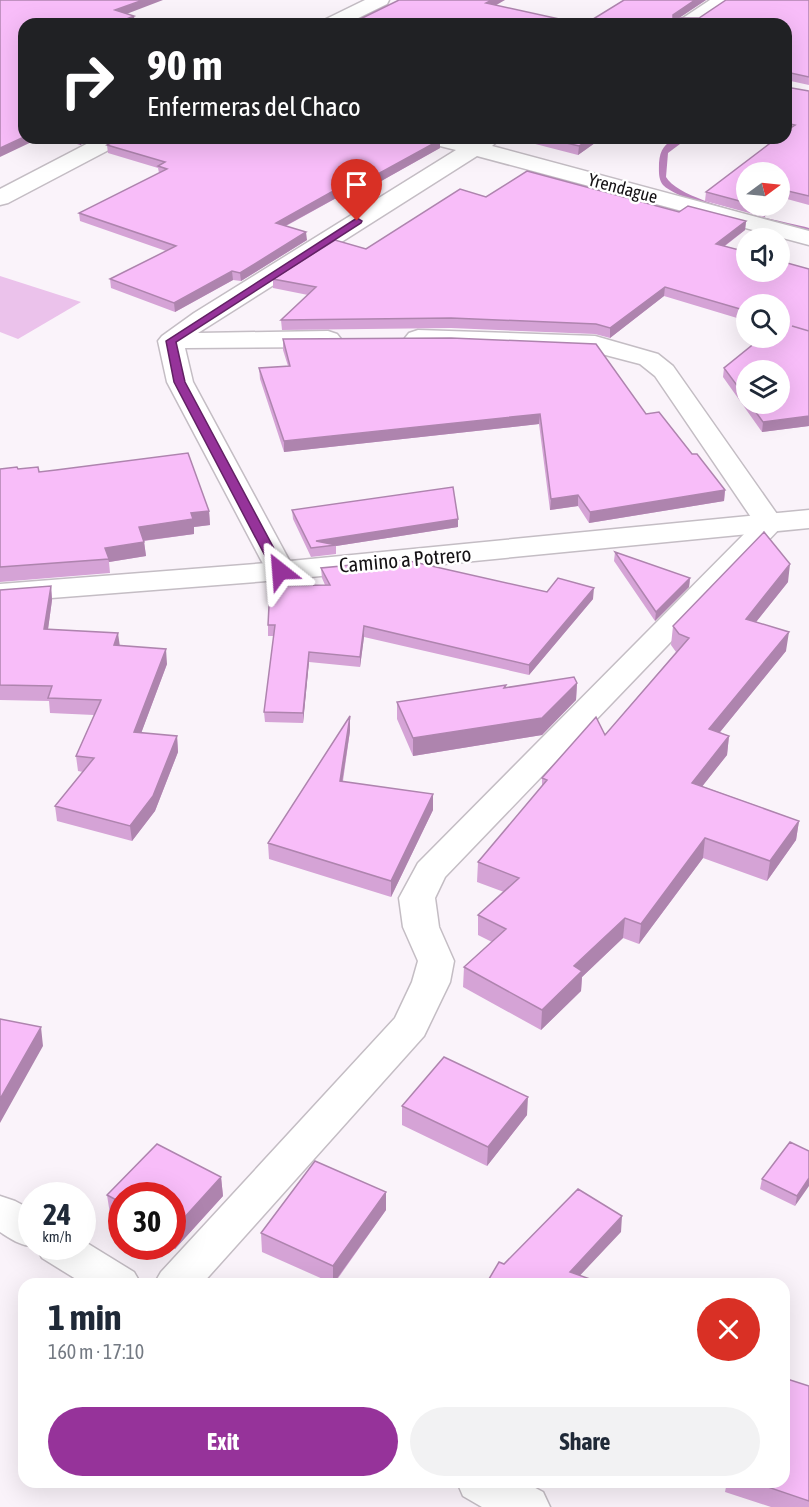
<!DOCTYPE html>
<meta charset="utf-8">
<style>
:root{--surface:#fff;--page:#f2f2f3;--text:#1f2937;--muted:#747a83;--accent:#96339a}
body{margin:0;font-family:"Asap Condensed",sans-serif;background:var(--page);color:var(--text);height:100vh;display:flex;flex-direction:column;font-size:22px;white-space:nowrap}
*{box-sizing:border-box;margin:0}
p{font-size:20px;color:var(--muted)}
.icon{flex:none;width:33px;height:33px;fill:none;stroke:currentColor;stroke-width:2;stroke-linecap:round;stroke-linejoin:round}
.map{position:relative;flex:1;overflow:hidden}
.details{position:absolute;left:18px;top:1278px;width:772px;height:210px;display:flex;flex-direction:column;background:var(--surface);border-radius:18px;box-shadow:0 6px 24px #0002}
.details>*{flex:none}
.banner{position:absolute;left:18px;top:18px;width:774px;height:126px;border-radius:18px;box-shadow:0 6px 24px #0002;background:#202124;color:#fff;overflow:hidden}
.needle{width:39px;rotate:75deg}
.fabs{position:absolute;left:736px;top:162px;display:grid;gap:12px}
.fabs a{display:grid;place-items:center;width:54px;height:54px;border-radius:50%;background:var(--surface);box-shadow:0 6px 24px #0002;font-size:30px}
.speed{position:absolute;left:18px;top:1182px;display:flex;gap:12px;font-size:30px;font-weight:700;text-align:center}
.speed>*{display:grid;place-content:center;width:78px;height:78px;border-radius:50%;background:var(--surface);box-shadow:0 6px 24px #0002;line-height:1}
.speed small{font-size:15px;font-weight:400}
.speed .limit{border:9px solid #d22;background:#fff;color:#111}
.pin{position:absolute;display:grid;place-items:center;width:51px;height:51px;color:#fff;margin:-62px -26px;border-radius:50% 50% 50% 0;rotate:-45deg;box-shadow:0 0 6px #0007}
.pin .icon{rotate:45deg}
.me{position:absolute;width:66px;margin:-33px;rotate:332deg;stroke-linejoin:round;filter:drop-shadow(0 0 4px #0008)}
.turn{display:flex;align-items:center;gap:21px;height:126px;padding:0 30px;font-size:27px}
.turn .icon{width:78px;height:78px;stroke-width:2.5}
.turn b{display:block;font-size:42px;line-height:51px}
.round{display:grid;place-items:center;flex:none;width:63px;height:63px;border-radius:32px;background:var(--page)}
.summary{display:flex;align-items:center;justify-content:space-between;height:102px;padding:0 30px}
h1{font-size:36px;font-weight:700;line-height:45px}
.primary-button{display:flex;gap:12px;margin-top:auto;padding:12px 30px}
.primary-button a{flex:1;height:69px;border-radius:36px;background:var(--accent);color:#fff;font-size:24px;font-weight:700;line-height:69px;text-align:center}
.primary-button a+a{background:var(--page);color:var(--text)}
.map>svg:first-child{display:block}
</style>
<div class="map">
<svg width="809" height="1507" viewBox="0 0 809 1507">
<rect width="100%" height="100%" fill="#faf3fa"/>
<path fill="#ebc2eb" d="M0,276L81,302L18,339L0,332Z"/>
<path fill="#ba82bb" d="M676,138H688L668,153L666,177C681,203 778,220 809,228V232C779,224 682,204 663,185C658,179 659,170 659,163C660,149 665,144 676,138Z"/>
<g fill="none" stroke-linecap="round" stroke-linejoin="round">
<g stroke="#c4bdc4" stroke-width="3">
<path id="minor" d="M365,0H389L387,4L346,24H321L324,20Z
M710,0H732L697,24H674Z
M98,138H125L122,143L8,203L0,205V189Z
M425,138H460L471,141L475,138H501L492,146L809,231V245L477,156L198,333L328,331L337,334L341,339L337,344L328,347L185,348L193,382L295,571L290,577L280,580L270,577L167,382L158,341L162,336L194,313L456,150L428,143Z
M418,330L595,336L658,354L673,366L784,524L445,877L435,898L439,927L454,961L450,982L424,1036L202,1284H154L161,1272L395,1018L412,982L418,961L403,927L399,898L418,863L755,523L655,376L640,364L594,352L418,346L409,343L405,338L409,333Z
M0,1196L15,1201L32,1210V1246H35C22,1247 11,1239 0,1232Z
M82,1240L134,1272L141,1284H84L42,1258L36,1246H82Z
M457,1482H524L543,1492L550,1507H482L463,1496Z"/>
</g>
<g stroke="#c4bdc4" stroke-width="3">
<path id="tertiary" d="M809,510V528L280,580L0,602V584L280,562Z"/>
</g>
<use href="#minor" fill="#fff" fill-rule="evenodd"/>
<use href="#tertiary" fill="#fff" fill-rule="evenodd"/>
</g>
<path fill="#d5a3d6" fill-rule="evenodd" d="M624,0H706L679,18H699L809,0V85L786,80V24H585Z
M786,87L809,91V205L787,199L747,172V206H779L764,217L705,201L706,192L786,131Z
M58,138H94L80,145Z
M512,138H602L578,155Z
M440,140V148L367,189L358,186L286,226L307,240L241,281L233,280L175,312L111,288L110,279L166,251L80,221L79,213L159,173L158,168L108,153L107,145Z
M486,197L679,212L746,221L745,230L725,246L809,269V426L762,432L723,377L724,368L780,338V304H747V321L664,296L610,338L595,334L451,328L282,330L281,320L308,295L273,288V279L366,249ZM747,370L780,404H747Z
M283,339L646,414L692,454L725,490L724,501L589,523L578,506L550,510L539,424L284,452L260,379L259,368L288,366L283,350Z
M0,469H18L39,472L209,511L210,525L194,527V534L144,541L146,556L109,562L110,573L0,582Z
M292,510L458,519V527L336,546V554L311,557L293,519Z
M615,552L690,578L689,587L655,621L614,561Z
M321,568L547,592L593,599L529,675L364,637L360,667L309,662L303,723L265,722L264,712L274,636H268V625L325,585L322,578Z
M788,582L756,622L786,651L720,732L729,736L727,755L702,786L799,821L796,840L767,881L703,858L639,944L623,938L582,977L581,991L541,1030L463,987L464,967L492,942L478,935V915L504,892L477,882L478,862L542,787V778L605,735L676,652L671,645L673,626Z
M51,586L52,600L48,629L120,646L167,664L141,733L177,736L178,752L155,811L132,841L57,821L55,806L83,772L78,771L76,756L94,715L50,713L49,701L0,700V590Z
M577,683L576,700L542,735L413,756L397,719V702L506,687Z
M350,731L343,781L433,810L391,897L269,859L268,843Z
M402,1106L527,1115L487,1166L402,1125Z
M157,1144L221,1177L223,1196L175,1249L171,1246H172V1196H122V1220L110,1214L107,1195Z
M809,1151L795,1206L760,1189L762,1179Z
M386,1210L334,1284L262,1252L261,1233Z
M809,1386V1507H771L725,1492L727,1482H784Z"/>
<path fill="#ae84ae" d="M143,0H163L116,18L115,10Z
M492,0H505L486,11V3Z
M695,0H706L673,22V15Z
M134,16L135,23L133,24H114Z
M24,137V138H40L0,157V148Z
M79,138H94L80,145Z
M591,138H602L578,155L579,146Z
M440,140V148L367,189V180Z
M358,177V186L276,231V223Z
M788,191L787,199L780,204V197Z
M768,206H779L764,217L765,208Z
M746,221L745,230L715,253L716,244Z
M306,232L307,240L241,281L240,273Z
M232,271L233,280L175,312L174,303Z
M665,287L664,296L610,338V328Z
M540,414L539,424L284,452V441Z
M809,416V426L762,432L763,422Z
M725,490L724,501L589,523L590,512Z
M578,495V506L550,510L551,499Z
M209,511L210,525L194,527V534L141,541L139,527L191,513Z
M458,519V527L336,546V545L316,541Z
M144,542L146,556L109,562L105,548Z
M790,564L788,582L744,637L746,619Z
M690,578L689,587L655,621L656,612Z
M51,586L52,600L46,644L44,629Z
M594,588L593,599L529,675V665Z
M364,626V637L360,667V657Z
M789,632L786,651L707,748L709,729Z
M118,633L120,647L114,645Z
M166,649L167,664L136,747L134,732Z
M309,652V662L303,723V713Z
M577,683L576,700L542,735L413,756V738Z
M350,716V731L340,796V781Z
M177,736L178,752L155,811L132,841L130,826Z
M729,736L727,755L690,802L692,783Z
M433,794V810L391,897V881Z
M799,821L796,840L767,881L770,861Z
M705,838L703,858L639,944L641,924Z
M625,918L623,938L582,977L581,991L541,1030L542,1010L574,966Z
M41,1027L43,1046L0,1123V1099Z
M528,1097L527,1115L487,1166L488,1147Z
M221,1177L223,1196L175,1249L173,1230Z
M809,1178V1186L795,1206L797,1196Z
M386,1192V1210L333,1284V1266Z
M622,1216L621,1232L572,1284L570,1272Z"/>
<path fill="#f8bdf9" stroke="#ae84ae" stroke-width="1.5" d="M0,0H143L115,10L134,16L114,24H24V137L0,148Z
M399,0H492L486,3L582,24H350Z
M624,0H695L673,15V18H699L726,0H809V77L786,72V24H585Z
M786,87L809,91V196L788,191L780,197V172H747V203L706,192L777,138H786V131L795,125L786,123Z
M120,138H433L440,140L367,180L358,177L276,223L306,232L240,273L232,271L174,303L110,279L176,246L79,213L167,169L158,166L165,162L107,145Z
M545,138H591L579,146Z
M527,171L679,212L688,206L746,221L716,244L747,252V272H780V261L809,269V331L792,326L809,331V416L763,422L750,404H780V370H747V399L724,368L761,338H780V304H747V311L665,287L610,328L596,324L451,318L281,320L316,287L273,279L335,240L366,249L460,189L486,197Z
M755,206H768L765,208Z
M451,338L596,344L646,414L659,412L692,454H697L725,490L590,512L578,495L551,499L540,414L284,441L259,368L290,366L283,339Z
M188,453L209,511L191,513L193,519L139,527L144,542L105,548L109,559L0,567V469L17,467L18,469L38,467L39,472L56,470Z
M453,487L458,519L316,541L336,545L311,548L292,510Z
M764,532L790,564L746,619L789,632L709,729L729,736L692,783L799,821L770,861L705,838L641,924L625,918L574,966L582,971L542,1010L464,967L506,929L478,915L519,878L478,862L547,780L542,778L596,717L605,735L689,638L679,634L673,626Z
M615,552L690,578L656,612Z
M405,560L547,592L558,578L594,588L529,665L364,626L360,657L309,652L303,713L264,712L275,625H268L270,586L330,585L321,568Z
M51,586L44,629L118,633L114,645L166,649L134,732L177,736L153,796L130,826L55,806L94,758L76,756L101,700L48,698L52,686L0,685V590Z
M574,677L577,683L542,718L413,738L397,702L506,685L504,688Z
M350,716L340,781L433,794L391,881L268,843Z
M0,1019L41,1027L0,1099Z
M444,1057L528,1097L488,1147L402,1106Z
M790,1142L809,1151V1178L797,1196L762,1179Z
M157,1144L221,1177L173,1230L172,1196H122V1203L107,1195Z
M315,1161L386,1192L333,1266L261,1233Z
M578,1189L622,1216L570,1272L604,1284H486L499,1262L504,1264Z
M784,1378L809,1386V1501L753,1482H784Z"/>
<path fill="#96339a" stroke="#622164" stroke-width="1.5" d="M357,218L362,221L361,223L176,342L185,382L286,571L280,574L273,571L174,382L166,341Z"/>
<g text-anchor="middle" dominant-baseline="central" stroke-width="5" stroke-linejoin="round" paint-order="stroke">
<g font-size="18" fill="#151215" stroke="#fff">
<text transform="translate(623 188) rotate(15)">Yrendague</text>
</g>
<g font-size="21" fill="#151215" stroke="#fff">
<text transform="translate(405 559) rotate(-5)">Camino a Potrero</text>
</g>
</g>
</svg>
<div class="fabs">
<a><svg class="needle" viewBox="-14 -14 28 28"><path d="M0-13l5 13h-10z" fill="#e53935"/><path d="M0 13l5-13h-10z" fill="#747a83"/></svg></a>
<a><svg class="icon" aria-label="sound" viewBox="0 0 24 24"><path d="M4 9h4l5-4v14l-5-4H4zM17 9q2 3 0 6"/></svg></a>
<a><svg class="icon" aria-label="search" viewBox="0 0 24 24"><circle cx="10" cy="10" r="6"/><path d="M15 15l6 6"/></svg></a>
<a><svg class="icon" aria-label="layers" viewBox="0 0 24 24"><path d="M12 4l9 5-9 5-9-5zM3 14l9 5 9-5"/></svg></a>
</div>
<div class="speed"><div>24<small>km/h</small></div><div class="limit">30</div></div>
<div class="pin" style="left:357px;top:221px;background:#d93025"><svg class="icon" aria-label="arrive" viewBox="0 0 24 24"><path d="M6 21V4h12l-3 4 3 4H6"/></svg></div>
<svg class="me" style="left:280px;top:571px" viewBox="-20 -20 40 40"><path d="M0-17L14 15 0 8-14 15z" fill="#96339a" stroke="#fff" stroke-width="4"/></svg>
<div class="banner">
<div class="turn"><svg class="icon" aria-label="right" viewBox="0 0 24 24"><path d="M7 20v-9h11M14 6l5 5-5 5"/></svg><div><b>90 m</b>Enfermeras del Chaco</div></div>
</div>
<section class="details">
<div class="summary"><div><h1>1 min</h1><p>160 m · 17:10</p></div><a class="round" style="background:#d93025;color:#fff"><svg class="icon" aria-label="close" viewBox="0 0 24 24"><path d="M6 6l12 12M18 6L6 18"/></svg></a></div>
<div class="primary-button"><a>Exit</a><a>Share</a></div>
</section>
</div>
